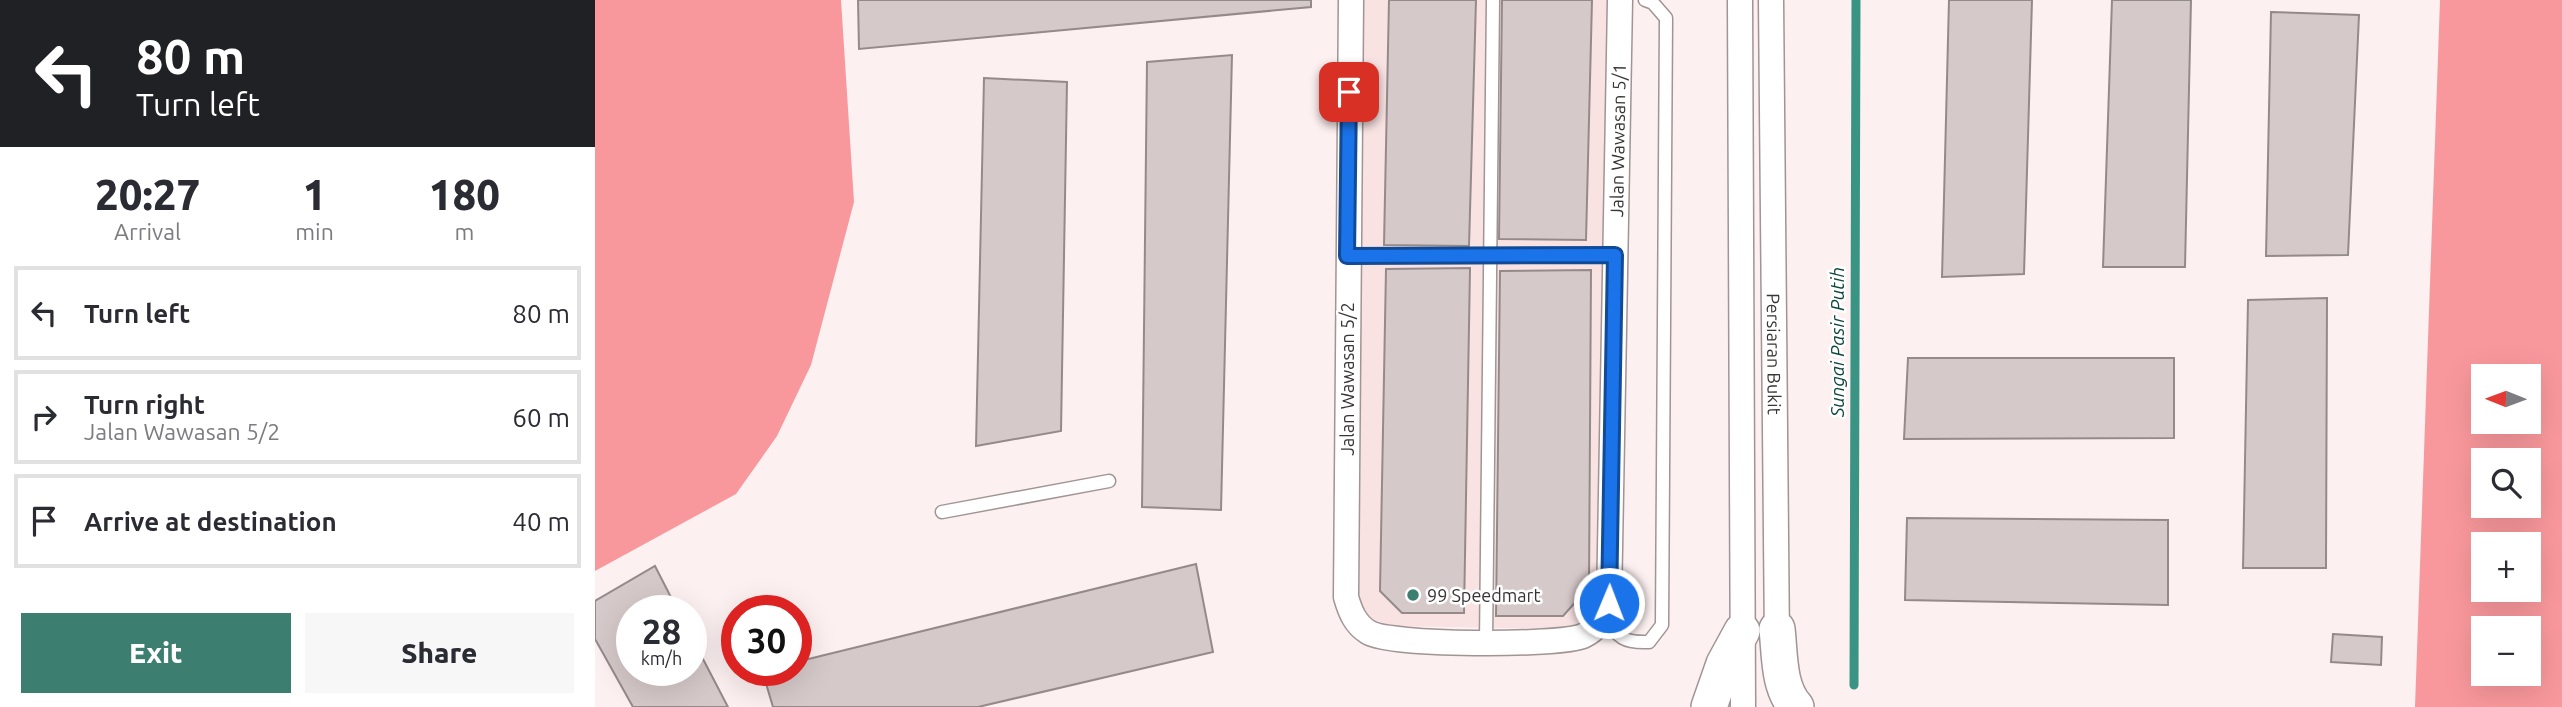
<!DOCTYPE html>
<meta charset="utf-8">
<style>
:root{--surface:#fff;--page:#f7f7f7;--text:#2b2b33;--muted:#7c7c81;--line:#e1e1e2;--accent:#3c7f71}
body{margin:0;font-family:Ubuntu,sans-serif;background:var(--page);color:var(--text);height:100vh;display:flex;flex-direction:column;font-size:26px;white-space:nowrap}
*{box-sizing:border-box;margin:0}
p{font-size:23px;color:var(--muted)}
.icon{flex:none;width:38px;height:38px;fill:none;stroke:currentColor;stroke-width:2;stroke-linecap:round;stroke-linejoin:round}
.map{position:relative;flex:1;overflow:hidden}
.sheet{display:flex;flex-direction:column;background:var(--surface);width:595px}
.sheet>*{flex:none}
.top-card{background:#202124;color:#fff;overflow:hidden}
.needle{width:46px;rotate:271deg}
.buttons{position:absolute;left:1876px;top:364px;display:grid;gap:14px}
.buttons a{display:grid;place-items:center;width:70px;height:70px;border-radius:0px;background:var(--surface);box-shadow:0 7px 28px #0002;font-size:35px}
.speed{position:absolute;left:21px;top:595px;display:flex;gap:14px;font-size:35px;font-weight:700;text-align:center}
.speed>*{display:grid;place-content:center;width:91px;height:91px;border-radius:50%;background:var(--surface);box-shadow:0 7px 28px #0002;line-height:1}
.speed small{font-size:18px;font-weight:400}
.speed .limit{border:10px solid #d22;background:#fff;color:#111}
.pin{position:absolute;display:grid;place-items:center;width:60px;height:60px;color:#fff;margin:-30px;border-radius:14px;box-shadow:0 4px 10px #0006}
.me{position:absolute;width:77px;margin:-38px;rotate:1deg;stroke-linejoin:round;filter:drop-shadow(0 0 5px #0008)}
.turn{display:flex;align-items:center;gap:24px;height:147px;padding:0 21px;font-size:32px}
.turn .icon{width:91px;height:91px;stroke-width:2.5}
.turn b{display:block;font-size:49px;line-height:60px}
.eta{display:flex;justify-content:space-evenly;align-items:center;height:119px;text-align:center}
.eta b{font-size:42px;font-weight:800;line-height:49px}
.cta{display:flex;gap:14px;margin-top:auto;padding:14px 21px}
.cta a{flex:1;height:80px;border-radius:0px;background:var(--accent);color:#fff;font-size:28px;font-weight:800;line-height:80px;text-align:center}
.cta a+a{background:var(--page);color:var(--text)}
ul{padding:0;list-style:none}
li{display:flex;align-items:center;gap:21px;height:94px;margin:0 14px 10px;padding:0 7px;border:4px solid var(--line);border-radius:0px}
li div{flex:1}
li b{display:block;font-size:26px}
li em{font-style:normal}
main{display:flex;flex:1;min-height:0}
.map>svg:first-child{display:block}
</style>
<main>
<section class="sheet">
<div class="top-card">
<div class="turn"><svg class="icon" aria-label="left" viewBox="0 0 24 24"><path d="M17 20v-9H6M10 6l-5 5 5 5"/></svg><div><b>80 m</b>Turn left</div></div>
</div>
<div class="eta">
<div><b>20:27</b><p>Arrival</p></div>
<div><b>1</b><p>min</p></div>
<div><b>180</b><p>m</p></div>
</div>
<ul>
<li><svg class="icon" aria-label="left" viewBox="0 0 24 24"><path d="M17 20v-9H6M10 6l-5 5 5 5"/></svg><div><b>Turn left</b></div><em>80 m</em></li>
<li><svg class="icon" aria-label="right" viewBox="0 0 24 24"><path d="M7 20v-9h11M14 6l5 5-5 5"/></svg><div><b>Turn right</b><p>Jalan Wawasan 5/2</p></div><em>60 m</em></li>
<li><svg class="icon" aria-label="arrive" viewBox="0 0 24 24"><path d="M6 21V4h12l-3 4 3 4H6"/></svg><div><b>Arrive at destination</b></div><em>40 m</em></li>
</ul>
<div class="cta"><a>Exit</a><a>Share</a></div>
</section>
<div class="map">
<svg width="1967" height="707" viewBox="0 0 1967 707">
<rect width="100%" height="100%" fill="#fdf0f0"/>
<path fill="#f8e2e2" d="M768,0H1012L1002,605L978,629L797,626L780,620L769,612L764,596Z"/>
<path fill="#f9989c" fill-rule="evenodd" d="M0,0H246L259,202L216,365L182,436L141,494L0,571Z
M1845,0H1967V707H1820ZM1888,376H1934V422H1888ZM1888,460H1934V506H1888ZM1888,544H1934V590H1888ZM1888,628H1934V674H1888Z"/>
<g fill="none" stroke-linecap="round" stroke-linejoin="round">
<path stroke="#3a9484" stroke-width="9" d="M1259,685L1261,0"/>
</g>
<path fill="#d6c9c9" stroke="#958a8a" stroke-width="2" d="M263,0H716V7L264,49Z
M794,0H881L874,246L789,245Z
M907,0H997L991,240L904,239Z
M1354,0H1437L1429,274L1347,277Z
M1517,0H1596L1590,267H1508Z
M1676,12L1764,15L1753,255L1671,256Z
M637,55L626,510L547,507L552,62Z
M389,78L472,82L466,431L381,446Z
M875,268L869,613H807L785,591L791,269Z
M996,270L994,587L968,616H901L905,271Z
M1732,298L1731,568H1648L1653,300Z
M1313,358H1579V438L1309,439Z
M1312,518L1573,520V605L1310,600Z
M601,564L618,652L383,707H178L167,670H201V662Z
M60,566L83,611H37V670H96V636L133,707H38L0,639V601Z
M1738,634L1787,637L1786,665L1736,662Z"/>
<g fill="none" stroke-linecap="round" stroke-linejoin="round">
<g stroke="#a09494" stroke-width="15">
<path id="service" d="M753,256L1020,255
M347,512L514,481
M1009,617C1024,638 1028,643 1054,642L1067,625L1071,18L1058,3L1050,0
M891,643L898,0"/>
</g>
<g stroke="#a09494" stroke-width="27">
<g id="minor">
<path id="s1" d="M756,0L751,597C755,611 760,624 773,632C794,646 964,646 988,636C1003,629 1009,617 1014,603L1025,0"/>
<path d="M1145,0L1148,707"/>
<path id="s2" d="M1176,0L1182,643"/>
</g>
</g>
<g stroke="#a09494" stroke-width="38">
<path id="secondary" d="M1182,629C1185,655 1183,687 1201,707
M1114,707L1129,664L1147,631"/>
</g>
<use href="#service" stroke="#fff" stroke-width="12"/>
<use href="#minor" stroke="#fff" stroke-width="24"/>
<use href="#secondary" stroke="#fff" stroke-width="35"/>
</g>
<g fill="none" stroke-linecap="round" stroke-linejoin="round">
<g stroke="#114b97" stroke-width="18">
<path id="route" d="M754,92L752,256L1020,255L1014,603"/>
</g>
<use href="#route" stroke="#1a73e8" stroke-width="12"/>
</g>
<circle fill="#3c7f71" stroke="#fff" stroke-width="2.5" cx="818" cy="595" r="7"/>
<g text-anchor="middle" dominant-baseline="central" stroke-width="5" stroke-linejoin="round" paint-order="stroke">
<g font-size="18" fill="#3a3535" stroke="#fff">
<text stroke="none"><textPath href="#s1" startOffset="1362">Jalan Wawasan 5/1</textPath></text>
<text stroke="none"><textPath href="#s2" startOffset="354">Persiaran Bukit</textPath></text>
<text transform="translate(752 379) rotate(-90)">Jalan Wawasan 5/2</text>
</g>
<g font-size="18" fill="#3a3535" stroke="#fff" text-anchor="start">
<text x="832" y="595">99 Speedmart</text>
</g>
<g font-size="19" font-style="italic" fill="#0c453b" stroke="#fff">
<text transform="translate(1242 342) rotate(-90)">Sungai Pasir Putih</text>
</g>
</g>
</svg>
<div class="buttons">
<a><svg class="needle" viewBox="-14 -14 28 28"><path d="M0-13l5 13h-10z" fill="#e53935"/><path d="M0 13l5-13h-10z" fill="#7c7c81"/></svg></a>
<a><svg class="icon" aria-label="search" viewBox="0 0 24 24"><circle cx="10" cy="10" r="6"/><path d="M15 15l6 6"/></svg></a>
<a>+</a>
<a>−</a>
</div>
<div class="speed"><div>28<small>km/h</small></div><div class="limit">30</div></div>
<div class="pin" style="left:754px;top:92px;background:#d93025"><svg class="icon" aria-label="arrive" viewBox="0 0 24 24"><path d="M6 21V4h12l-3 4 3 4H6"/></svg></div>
<svg class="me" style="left:1014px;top:603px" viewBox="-20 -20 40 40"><circle r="17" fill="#1a73e8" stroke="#fff" stroke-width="3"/><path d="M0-11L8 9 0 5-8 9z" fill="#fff"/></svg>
</div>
</main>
